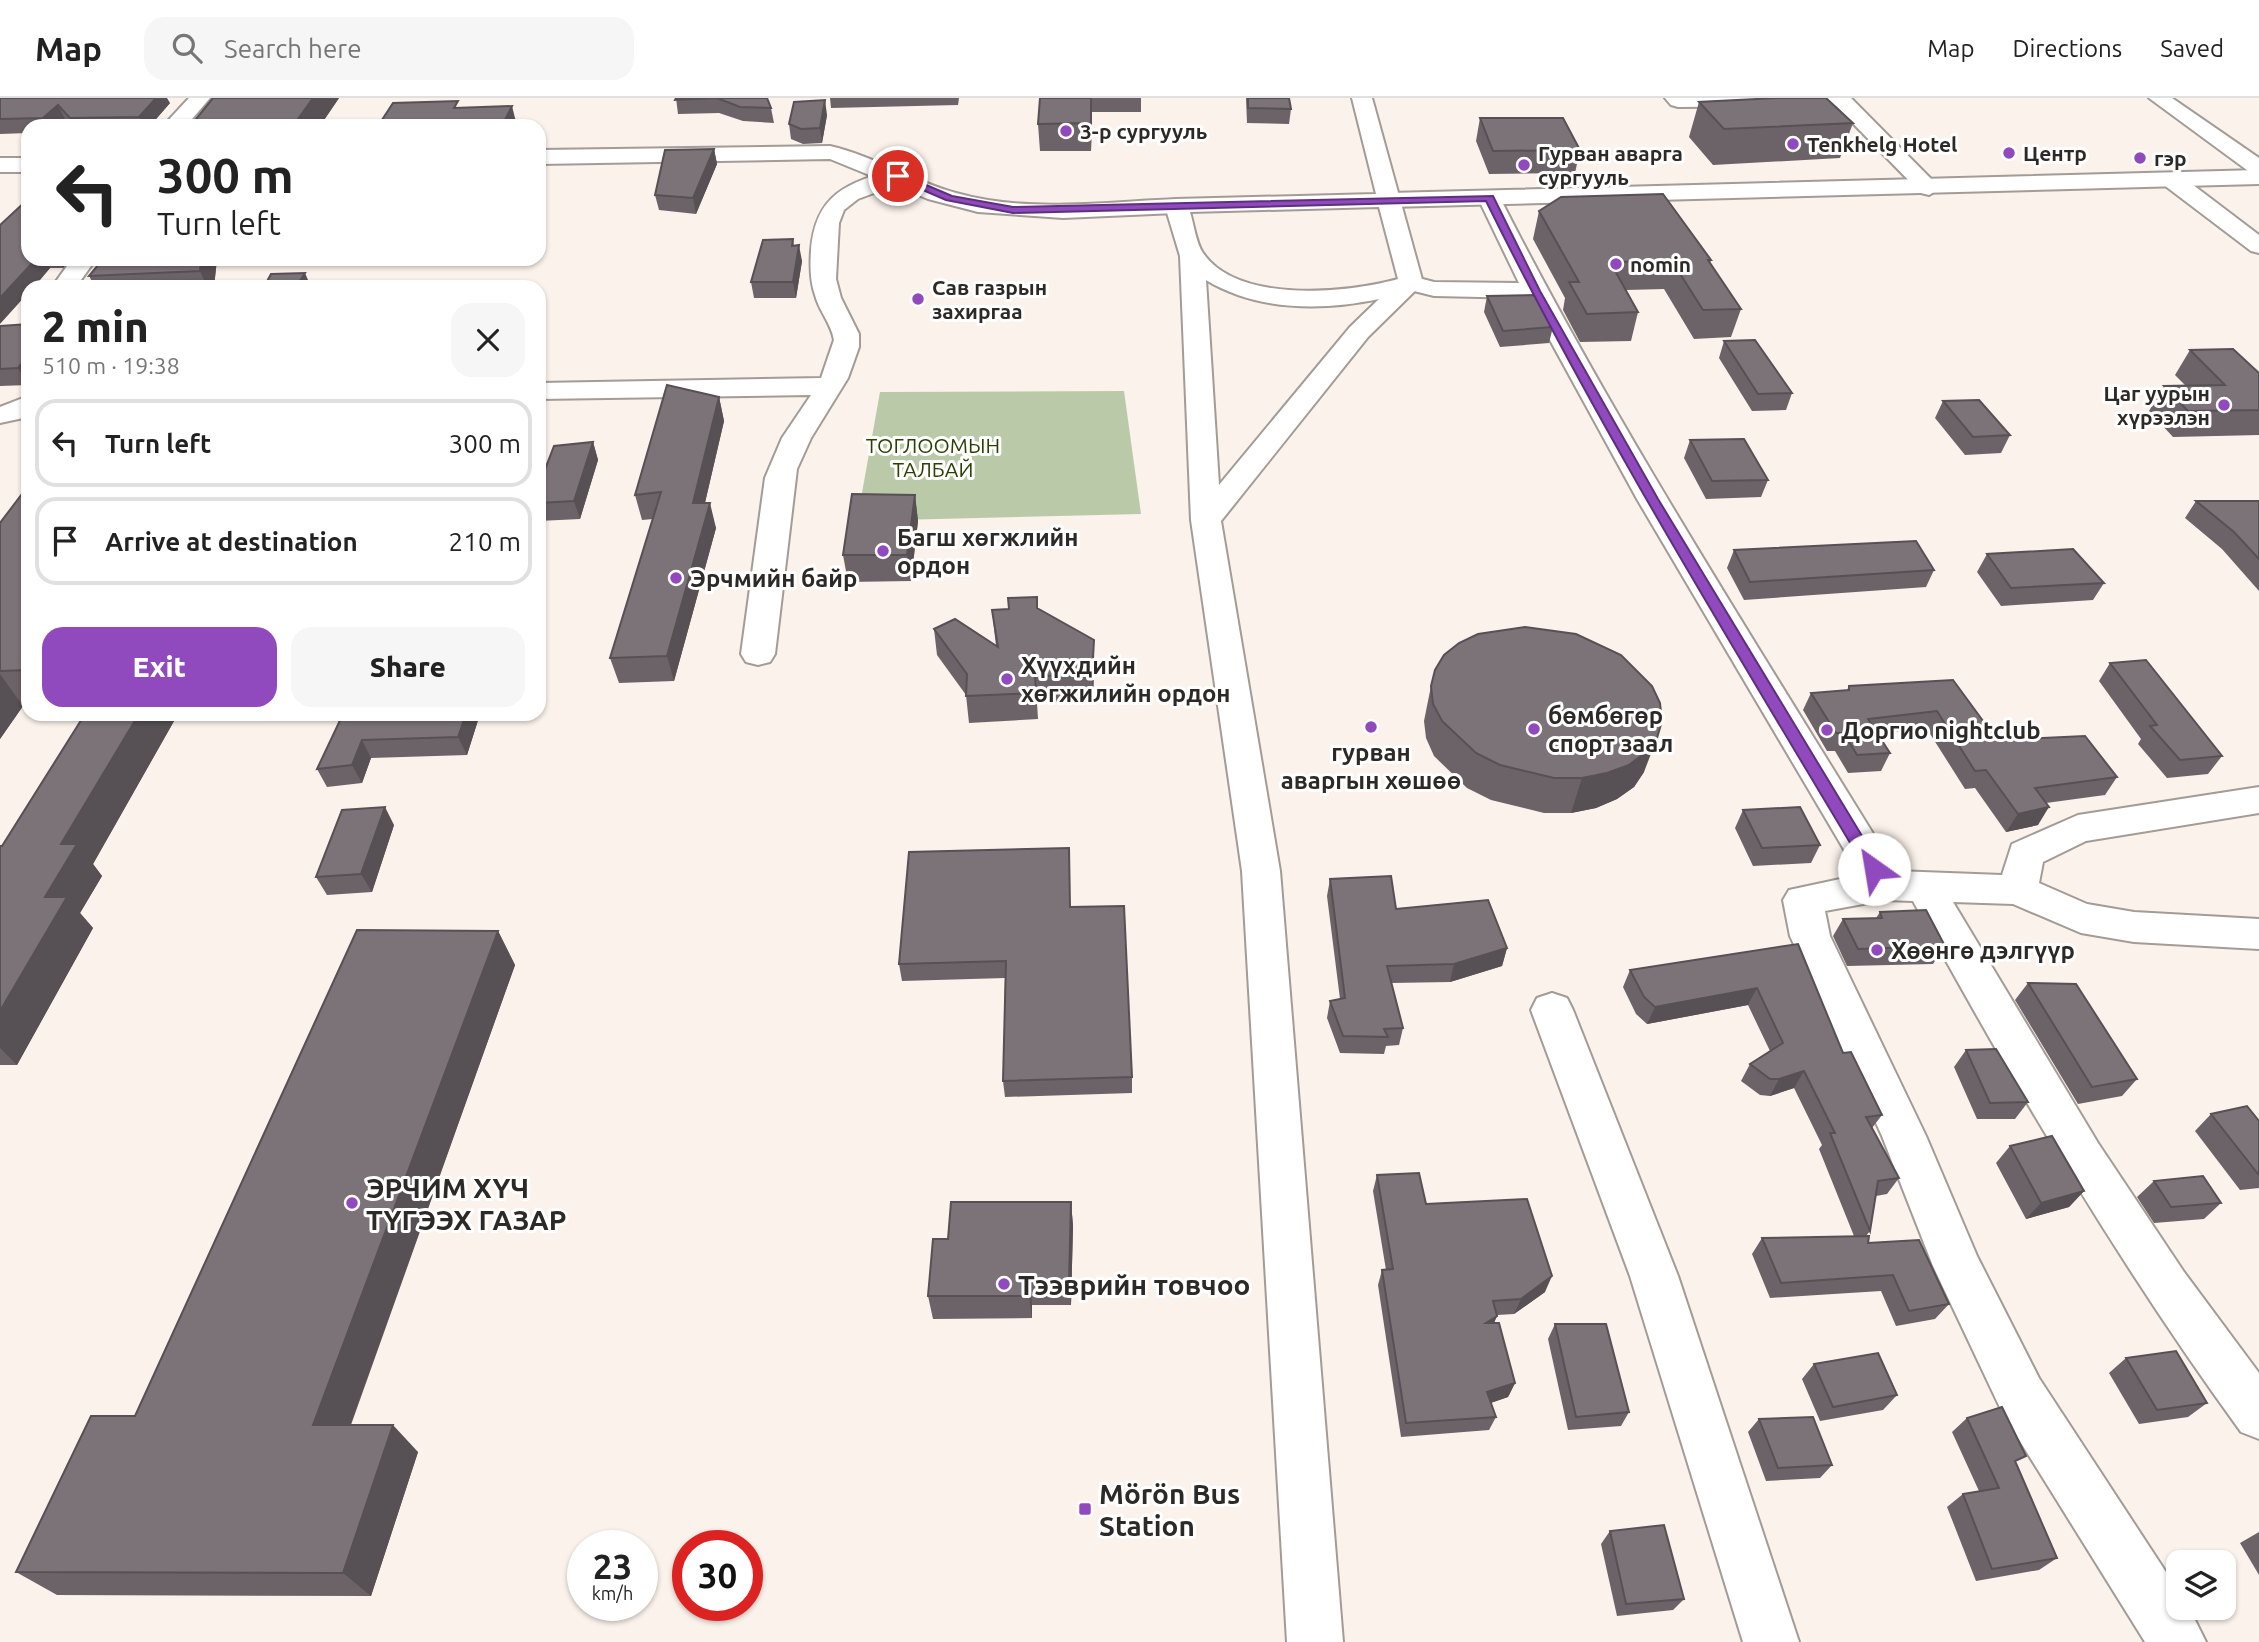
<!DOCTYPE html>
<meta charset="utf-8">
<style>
:root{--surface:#fff;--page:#f6f6f6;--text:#222;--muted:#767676;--line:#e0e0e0;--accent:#904abe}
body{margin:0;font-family:Ubuntu,sans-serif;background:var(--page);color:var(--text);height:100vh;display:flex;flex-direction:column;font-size:26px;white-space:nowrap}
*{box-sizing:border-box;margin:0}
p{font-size:23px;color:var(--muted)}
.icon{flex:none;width:38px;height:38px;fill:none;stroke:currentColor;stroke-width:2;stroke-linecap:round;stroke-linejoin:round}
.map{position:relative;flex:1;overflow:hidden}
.sheet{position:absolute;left:21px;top:182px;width:525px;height:441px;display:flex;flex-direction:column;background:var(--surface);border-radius:21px;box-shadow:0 2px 5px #0004}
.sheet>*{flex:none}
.hud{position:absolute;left:21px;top:21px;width:525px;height:147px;border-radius:21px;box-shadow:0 2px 5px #0004;background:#fff;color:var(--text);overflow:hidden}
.buttons{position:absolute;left:2166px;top:1452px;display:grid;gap:14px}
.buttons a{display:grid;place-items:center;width:70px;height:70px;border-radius:14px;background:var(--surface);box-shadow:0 2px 5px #0004;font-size:35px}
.speed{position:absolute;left:567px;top:1432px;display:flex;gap:14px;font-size:35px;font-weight:700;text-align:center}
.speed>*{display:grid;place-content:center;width:91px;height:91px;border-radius:50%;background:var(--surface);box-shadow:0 2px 5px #0004;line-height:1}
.speed small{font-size:18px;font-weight:400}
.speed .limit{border:10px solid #d22;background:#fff;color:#111}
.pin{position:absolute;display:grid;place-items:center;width:60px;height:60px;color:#fff;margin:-30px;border:4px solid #fff;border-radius:50%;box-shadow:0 2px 7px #0007}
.me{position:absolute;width:77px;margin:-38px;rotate:328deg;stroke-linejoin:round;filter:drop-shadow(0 0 5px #0008)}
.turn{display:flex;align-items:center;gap:24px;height:147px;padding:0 21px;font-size:32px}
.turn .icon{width:91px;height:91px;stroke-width:2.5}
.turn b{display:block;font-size:49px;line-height:60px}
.round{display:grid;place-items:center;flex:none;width:74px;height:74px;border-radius:21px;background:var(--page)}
.summary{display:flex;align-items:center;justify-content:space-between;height:119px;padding:0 21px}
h1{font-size:42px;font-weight:800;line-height:52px}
.primary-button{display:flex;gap:14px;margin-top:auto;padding:14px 21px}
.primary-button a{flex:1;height:80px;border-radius:21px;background:var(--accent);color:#fff;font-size:28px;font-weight:800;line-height:80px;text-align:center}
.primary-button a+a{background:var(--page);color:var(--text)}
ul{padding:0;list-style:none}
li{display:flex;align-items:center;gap:21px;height:88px;margin:0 14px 10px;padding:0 7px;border:4px solid var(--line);border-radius:21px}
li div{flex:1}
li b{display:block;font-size:26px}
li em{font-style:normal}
header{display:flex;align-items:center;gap:42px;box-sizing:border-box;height:98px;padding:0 35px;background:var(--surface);border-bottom:2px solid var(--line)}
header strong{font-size:33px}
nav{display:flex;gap:38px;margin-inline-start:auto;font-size:24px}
.search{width:490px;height:63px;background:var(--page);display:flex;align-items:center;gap:18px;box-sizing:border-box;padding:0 24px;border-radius:21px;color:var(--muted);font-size:26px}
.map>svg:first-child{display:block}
</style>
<header>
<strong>Map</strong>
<div class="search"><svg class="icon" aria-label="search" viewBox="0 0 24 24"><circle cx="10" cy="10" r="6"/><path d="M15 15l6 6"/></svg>Search here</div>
<nav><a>Map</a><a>Directions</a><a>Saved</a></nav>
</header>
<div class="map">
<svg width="2259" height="1544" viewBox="0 0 2259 1544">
<rect width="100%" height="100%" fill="#fbf2eb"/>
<path fill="#bacaa8" d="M1124,293L1141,416L857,423L880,294Z"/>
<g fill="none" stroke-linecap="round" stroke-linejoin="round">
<g stroke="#a39b95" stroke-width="4">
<path id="minor" d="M189,0H210L186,28H163Z
M1665,0H1851L1940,90L1929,97L1921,95L1836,8L1678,9L1671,7Z
M2149,0H2172L2259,60V77L2251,75Z
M898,71L909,78L906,83L858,101L844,112L839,125L836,181L841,200L859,236V249L848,280L811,340L797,371L775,556L770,564L758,567L746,564L741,556L765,380L782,340L811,297L539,301V285L821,280L834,242C831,225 819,213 815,197C810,183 810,168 811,153C815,96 848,84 898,71Z
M2172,75L2180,77L2259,137V155L2251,153L2164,87L2161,82Z
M1489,93L1500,100C1618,332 1760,551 1896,773L2002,777L2012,746L2078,717L2259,689V715L2086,743L2043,764L2039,785L2087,806L2134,814L2259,821V851L2134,844L2081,835L2013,806L1953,804L2098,1045L2184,1174L2259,1275V1341L2241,1334C2118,1165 2013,986 1913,803L1885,802L1825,813L1830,838L1926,1038L1977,1158L2039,1280L2179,1494V1510H2189L2206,1544H2145L2003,1316L1933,1168L1882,1038L1790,838L1783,802L1789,792L1859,777L1637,401L1527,200L1434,198L1402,190L1399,185L1402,180L1411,178L1434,184L1519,185L1478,100Z
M72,161H96L76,189H52Z
M28,298V319L0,325V309Z
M1552,895L1567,900L1573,912L1678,1178L1799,1544H1743L1630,1178L1531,912L1537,900Z"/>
</g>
<g stroke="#a39b95" stroke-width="4">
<path id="secondary" d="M830,48C874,58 912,83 956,95C1026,115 1104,104 1176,101L1187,108L1176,115L1063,120L978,114L928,101L830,61L539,66V52Z
M0,60H28V74H0Z
M2259,72V86L1389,109L1378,102L1389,95Z"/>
</g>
<g stroke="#a39b95" stroke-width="4">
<path id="trunk" d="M1352,0H1372L1423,185L1368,239L1221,423L1280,773L1343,1544H1287L1242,773L1191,422L1180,158L1165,108L1176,101L1376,96ZM1379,109L1398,181C1348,195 1238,206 1203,155C1196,145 1194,127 1190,114ZM1206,182C1257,213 1322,213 1379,201L1350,229L1219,387Z"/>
</g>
<use href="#minor" fill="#fff" fill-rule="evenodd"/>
<use href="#secondary" fill="#fff" fill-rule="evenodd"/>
<use href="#trunk" fill="#fff" fill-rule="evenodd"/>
</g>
<path fill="#6b6367" d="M0,0L170,5L150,28H71L65,21L58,28H28V35L0,36Z
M213,0H339L320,28H192V26Z
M676,0H767L771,10L774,25L743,23L719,15L678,16Z
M830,0H959L958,7L831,10Z
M1040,0H1141V14H1092L1091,53H1040L1038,26Z
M1246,0H1289L1291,11L1289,26L1247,25Z
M1699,4L1853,25L1840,60L1713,67L1689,39Z
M827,17L822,45L803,46L791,41L789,26Z
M1480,20L1580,52L1575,75L1489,76L1476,43Z
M714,51L717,66L696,116L659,112L655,97Z
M1539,113L1711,162L1710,166L1741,211L1731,239L1694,241L1664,191L1626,192L1638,214L1631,243L1580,244L1563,212L1565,200L1533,141Z
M793,141L794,148L802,163L796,200H754L751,184Z
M28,161H70L63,170H50L34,189Z
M90,161H217L214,189H95L89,178L97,168H94Z
M1487,198L1553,229L1549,245L1500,249L1484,214Z
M28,226V287L0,288V228Z
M1724,243L1792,295L1786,312L1752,313L1719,260Z
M2190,252L2259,312V337L2173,339L2149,313L2164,288H2186L2175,277Z
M719,299L724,323L705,405L716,430L674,583L619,585L610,560L653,421L642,422L635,397Z
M1943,303L2010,337L2001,355L1965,357L1935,320Z
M1690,342L1768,382L1761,399L1706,401L1684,360Z
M593,344L598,362L580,421L539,423V387Z
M28,388V607L23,608L0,641V425Z
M915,397L918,423L911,483L848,484L843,457Z
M2196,403H2259V493L2222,451L2185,420Z
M1734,452L1934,472L1926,489L1744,502L1727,470Z
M1987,456L2104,485L2093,502L2001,508L1977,474Z
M1037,510L1094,569L1093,603L1037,605L1038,621L969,625L966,597L937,557L934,531L996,548L992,512Z
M2110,565L2222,658L2208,676L2167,680L2138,646L2141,641L2099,583Z
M1953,582L1997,642L2117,679L2105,697L2046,705L2038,727L2006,734L1975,690L1965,691L1927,631L1878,636L1890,655L1881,673L1848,675L1835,653H1827L1803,612L1811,595L1847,592L1849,588Z
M1431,588L1644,674L1634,689L1617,701L1596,710L1571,715H1544L1491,702L1467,690L1434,658L1426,640L1424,623Z
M85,616H178L93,766L102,778L80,815L93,830L17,967H0V748H2Z
M343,616H480L467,657L371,660L362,685L327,689L317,671Z
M1743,712L1820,747L1811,765L1753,768L1735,730Z
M394,727L372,794L327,797L316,779Z
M1330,781L1396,811L1507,850L1502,868L1450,884L1391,885L1403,930L1399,947L1386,948L1384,956L1340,955L1327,920L1330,903L1340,901L1327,798Z
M1071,809L1132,979V995L1005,999L1003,983L1005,880L902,883L899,866Z
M1880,814L1945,848L1933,866L1847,868L1833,838L1843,821L1876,820Z
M498,833L515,867L351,1327L418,1354L371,1498L57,1497L16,1474L135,1318Z
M1798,846L1843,955L1882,1017L1872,1030L1899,1080L1887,1096L1876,1098L1870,1133L1866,1138L1868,1145L1949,1206L1935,1221L1896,1228L1881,1193L1770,1200L1752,1156L1762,1140L1854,1138L1819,1051L1822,1047L1794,990L1770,998L1760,997L1741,983L1750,966L1770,953L1748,907L1647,926L1636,916L1623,889L1630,872Z
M2028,885L2137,981L2122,998L2078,1006L2015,902Z
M1966,952L2028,1004L2015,1021H1977L1954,969Z
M2211,1016L2259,1023V1090L2240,1092L2195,1033Z
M2010,1048L2084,1093L2069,1109L2026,1121L1996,1065Z
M1377,1077L1426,1106L1545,1194L1514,1216L1497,1217L1494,1225L1515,1285L1508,1299L1491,1305L1496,1319L1489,1332L1401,1339L1378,1187L1382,1172H1386L1373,1093Z
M2154,1083L2221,1105L2204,1121L2154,1125L2137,1099Z
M1071,1104L1073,1128L1071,1207H1032V1220L933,1221L928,1198L948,1141Z
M1555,1226L1629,1314L1621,1328L1568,1332L1548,1241Z
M2126,1260L2207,1305L2188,1319L2139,1326L2109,1275Z
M1814,1266L1897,1297L1883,1312L1820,1323L1802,1281Z
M1967,1320L2016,1366L2057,1460L2039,1472L1976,1483L1947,1409L1963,1396L1979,1393L1952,1334Z
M1759,1321L1832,1367L1820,1380L1766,1383L1748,1334Z
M1610,1433L1684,1501L1673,1512L1617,1518L1601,1446Z
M2259,1434V1477L2240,1445Z"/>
<path fill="#575054" d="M156,0H167L170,5L150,28H144L139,19Z
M313,0H339L320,28H293Z
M1091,0L1092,14L1091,53Z
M825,2L827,17L822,45L820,30Z
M58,7L65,21L58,28H47L43,20Z
M512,8L517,28H502Z
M714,51L717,66L696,116L693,100Z
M799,147L802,163L796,200L793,184Z
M36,161H45L50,170L34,189H28V195L0,226V200Z
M58,161H70L63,170Z
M201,161H217L214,189H207L200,173Z
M305,175L311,189H296Z
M28,257V286L18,270Z
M719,299L724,323L699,430L693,405Z
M593,344L598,362L580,421L574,403Z
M915,397L918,423L911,483L907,457Z
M710,405L716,430L674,583L667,558Z
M1094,542V569L1093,603L1092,577Z
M0,576L23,608L0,641Z
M139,616H178L93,766L102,778L80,815L93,830L17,967L0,950V913L45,799L61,746Z
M466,616H480L467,657L458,639Z
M1657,640L1644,674L1634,689L1617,701L1596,710L1571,715L1582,680Z
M362,642L371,660L362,685L352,667Z
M385,709L394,727L372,794L361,776Z
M2049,709L2038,727L2006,734L2018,716Z
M498,833L515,867L341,1353L313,1327Z
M1507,850L1502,868L1450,884L1454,866Z
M1757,890L1748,907L1647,926L1655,909Z
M1804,973L1794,990L1770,998L1779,981Z
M2084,1093L2069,1109L2026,1121L2041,1105Z
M1071,1104L1073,1128L1071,1207L1069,1184Z
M1552,1178L1545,1194L1514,1216L1521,1201Z
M1030,1184L1032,1207V1220L1029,1198Z
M1497,1218L1491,1232L1486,1225Z
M1515,1285L1508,1299L1481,1308L1487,1294Z
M393,1327L418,1354L371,1498L343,1475Z"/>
<path fill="#7c7378" stroke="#575054" stroke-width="2" d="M0,0H156L139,19L70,20L58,7L43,20L0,21Z
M213,0H313L293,28H235L238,25L192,26Z
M676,0H767L771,10L740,9L717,0L675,2Z
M1040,0H1091V25L1038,26Z
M1248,0H1289L1291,11L1248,10Z
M1776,0H1826L1853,25L1724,31L1699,4Z
M825,2L820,30L801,31L789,26L794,4Z
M458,3L454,10L512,8L502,28H378L393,5Z
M1480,20H1563L1580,52L1493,53Z
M714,51L693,100L655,97L665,52Z
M1663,96L1711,162H1708L1741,211L1703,212L1672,163L1610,164L1638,214L1587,216L1569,184H1579L1539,113L1561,99Z
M28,101V161H36L0,200V127Z
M793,141L792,148L799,147L793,184H751L763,142Z
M103,161H201L200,173L89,178Z
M305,175L296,189H264L271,176Z
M1535,197L1553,229L1503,233L1487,198Z
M28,226V257L18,270L0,271V228Z
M1755,242L1792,295L1758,296L1724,243Z
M2233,251L2259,275V312L2188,313L2164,288L2225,287L2190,252Z
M667,287L719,299L693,405H710L667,558L610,560L661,394L635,397Z
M1979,302L2010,337L1973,339L1943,303Z
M1744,341L1768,382L1712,383L1690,342Z
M593,344L574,403L539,405V387L554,348Z
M28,388V572L0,573V425Z
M852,396L915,397L907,457H843Z
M2196,403H2259V461L2234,434Z
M1916,443L1934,472L1750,484L1734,452Z
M2073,451L2104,485L2011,490L1987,456Z
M1037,499V510L1094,542L1092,577L1035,578L1036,595L966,598L967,576L934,531L955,521L998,549L992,512L1009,511L1008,500Z
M1525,529L1576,536L1621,557L1652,588L1660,605L1662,623L1657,640L1646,654L1629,667L1607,675L1582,680H1554L1500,667L1476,655L1442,623L1433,606L1431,588L1435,572L1444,557L1459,545L1478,536Z
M2146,562L2222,658L2180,662L2150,628L2157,627L2110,565Z
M1953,582L1997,642L2085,638L2117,679L2035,690L2049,709L2018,716L1986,672L1975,673L1937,613L1868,621L1890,655L1857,657L1844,635H1836L1811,595L1849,592V588Z
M85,616H139L61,746H77L45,799H67L0,913V748H2Z
M343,616H466L458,639L362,642L352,667L317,671Z
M385,709L361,776L316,779L342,712Z
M1800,709L1820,747L1762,750L1743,712Z
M1069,750L1070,809L1124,808L1132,979L1003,983L1006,863L899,866L909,754Z
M1391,778L1396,811L1488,802L1507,850L1454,866L1387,868L1403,930L1384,931L1388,939L1343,938L1330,903L1345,900L1330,781Z
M1926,812L1945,848L1858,851L1843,821L1882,820L1880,814Z
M357,832L498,833L313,1327H393L343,1475L16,1474L91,1318H135Z
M1798,846L1843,955L1851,954L1882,1017L1866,1019L1899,1080L1878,1083L1870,1133L1830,1035H1835L1804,973L1779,981H1770L1750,966L1783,945L1757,890L1655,909L1644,899L1630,872Z
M2028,885L2076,886L2137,981L2092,989Z
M1996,951L2028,1004L1990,1005L1966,952Z
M2247,1008L2259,1023V1075L2258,1076L2211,1016Z
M2052,1038L2084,1093L2041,1105L2010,1048Z
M1419,1075L1426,1106L1527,1101L1552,1178L1521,1201L1493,1203L1497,1218L1486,1225H1499L1515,1285L1487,1294L1496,1319L1406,1325L1382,1172L1393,1171L1377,1077Z
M2203,1078L2221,1105L2171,1109L2154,1083Z
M951,1104H1071L1069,1184H1030L1029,1198H928L933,1141H948Z
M1869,1138L1868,1145L1919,1142L1949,1206L1909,1213L1893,1177L1781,1185L1762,1140Z
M1555,1226H1606L1629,1314L1576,1319Z
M2176,1253L2207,1305L2157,1312L2126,1260Z
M1878,1255L1897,1297L1833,1309L1814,1266Z
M2002,1309L2026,1358L2015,1363L2057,1460L1992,1471L1963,1396L1999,1390L1967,1320Z
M1813,1319L1832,1367L1778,1370L1759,1321Z
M1664,1427L1684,1501L1626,1506L1610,1433Z"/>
<path fill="#904abe" stroke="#5e307c" stroke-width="2" d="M898,75L952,98L1013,109L1493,98L1540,193L1658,401L1879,766V775H1868C1736,553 1600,334 1486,103L1013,115L946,102L895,80Z"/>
<g fill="#904abe" stroke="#fff" stroke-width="2.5">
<circle cx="1066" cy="33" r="7"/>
<circle cx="1793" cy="46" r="7"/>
<circle cx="2009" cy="55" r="7"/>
<circle cx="2140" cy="60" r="7"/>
<circle cx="1524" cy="67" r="7"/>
<circle cx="1616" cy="166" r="7"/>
<circle cx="918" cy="201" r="7"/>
<circle cx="2224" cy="307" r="7"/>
<circle cx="883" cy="453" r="7"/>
<circle cx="676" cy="480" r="7"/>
<circle cx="1007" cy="581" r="7"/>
<circle cx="1371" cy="629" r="7"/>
<circle cx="1534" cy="631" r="7"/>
<circle cx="1827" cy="632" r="7"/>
<circle cx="1877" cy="852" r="7"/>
<circle cx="352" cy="1105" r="7"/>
<circle cx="1004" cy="1186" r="7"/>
<rect x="1078" y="1404" width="14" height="14" rx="3.5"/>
</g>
<g text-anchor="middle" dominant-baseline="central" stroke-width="6" stroke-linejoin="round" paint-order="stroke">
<g font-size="21" font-weight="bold" fill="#2d2927" stroke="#fff" text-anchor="start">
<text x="1080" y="33">3-р сургууль</text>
<text x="1807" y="46">Tenkhelg Hotel</text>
<text x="1538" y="55">Гурван аварга<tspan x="1538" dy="24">сургууль</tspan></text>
<text x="2023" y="55">Центр</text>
<text x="2154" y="60">гэр</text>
<text x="1630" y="166">nomin</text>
<text x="932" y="189">Сав газрын<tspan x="932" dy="24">захиргаа</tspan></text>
<text x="2210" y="295" text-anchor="end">Цаг уурын<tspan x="2210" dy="24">хүрээлэн</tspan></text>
</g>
<g font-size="21" fill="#2b4102" stroke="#fff">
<text x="933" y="347">ТОГЛООМЫН<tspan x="933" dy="24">ТАЛБАЙ</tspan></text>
</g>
<g font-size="24" font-weight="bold" fill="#2d2927" stroke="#fff" text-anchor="start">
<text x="897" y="439">Багш хөгжлийн<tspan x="897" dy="28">ордон</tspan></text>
<text x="690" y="480">Эрчмийн байр</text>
<text x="1021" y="567">Хүүхдийн<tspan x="1021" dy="28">хөгжилийн ордон</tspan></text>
<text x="1548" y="617">бөмбөгөр<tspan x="1548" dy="28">спорт заал</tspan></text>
<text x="1841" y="632">Доргио nightclub</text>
<text x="1371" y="654" text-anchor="middle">гурван<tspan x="1371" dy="28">аваргын хөшөө</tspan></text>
<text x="1891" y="852">Хөөнгө дэлгүүр</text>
</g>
<g font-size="28" font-weight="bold" fill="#2d2927" stroke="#fff" text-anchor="start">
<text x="366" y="1089">ЭРЧИМ ХҮЧ<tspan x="366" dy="32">ТҮГЭЭХ ГАЗАР</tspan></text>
<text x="1018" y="1186">Тээврийн товчоо</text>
<text x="1099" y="1395">Mörön Bus<tspan x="1099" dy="32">Station</tspan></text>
</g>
</g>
</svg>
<div class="buttons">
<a><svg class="icon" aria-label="layers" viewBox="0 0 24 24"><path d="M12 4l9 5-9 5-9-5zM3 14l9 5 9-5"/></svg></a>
</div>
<div class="speed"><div>23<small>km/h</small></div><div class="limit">30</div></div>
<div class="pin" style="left:898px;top:78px;background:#d93025"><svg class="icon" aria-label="arrive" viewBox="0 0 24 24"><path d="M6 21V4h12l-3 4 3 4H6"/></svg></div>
<svg class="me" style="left:1874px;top:771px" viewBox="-20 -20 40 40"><circle r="19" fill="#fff"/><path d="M0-13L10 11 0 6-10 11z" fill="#904abe"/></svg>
<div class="hud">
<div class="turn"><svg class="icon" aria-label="left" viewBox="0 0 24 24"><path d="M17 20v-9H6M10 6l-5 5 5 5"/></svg><div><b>300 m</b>Turn left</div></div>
</div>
<section class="sheet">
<div class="summary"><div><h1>2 min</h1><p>510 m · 19:38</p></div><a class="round"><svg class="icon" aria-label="close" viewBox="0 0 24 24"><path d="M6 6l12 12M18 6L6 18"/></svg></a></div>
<ul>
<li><svg class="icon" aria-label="left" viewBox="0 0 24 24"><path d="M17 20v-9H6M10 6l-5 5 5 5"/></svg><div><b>Turn left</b></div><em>300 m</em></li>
<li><svg class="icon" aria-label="arrive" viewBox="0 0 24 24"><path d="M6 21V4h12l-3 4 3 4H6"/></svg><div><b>Arrive at destination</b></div><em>210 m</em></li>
</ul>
<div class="primary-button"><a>Exit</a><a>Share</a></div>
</section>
</div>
